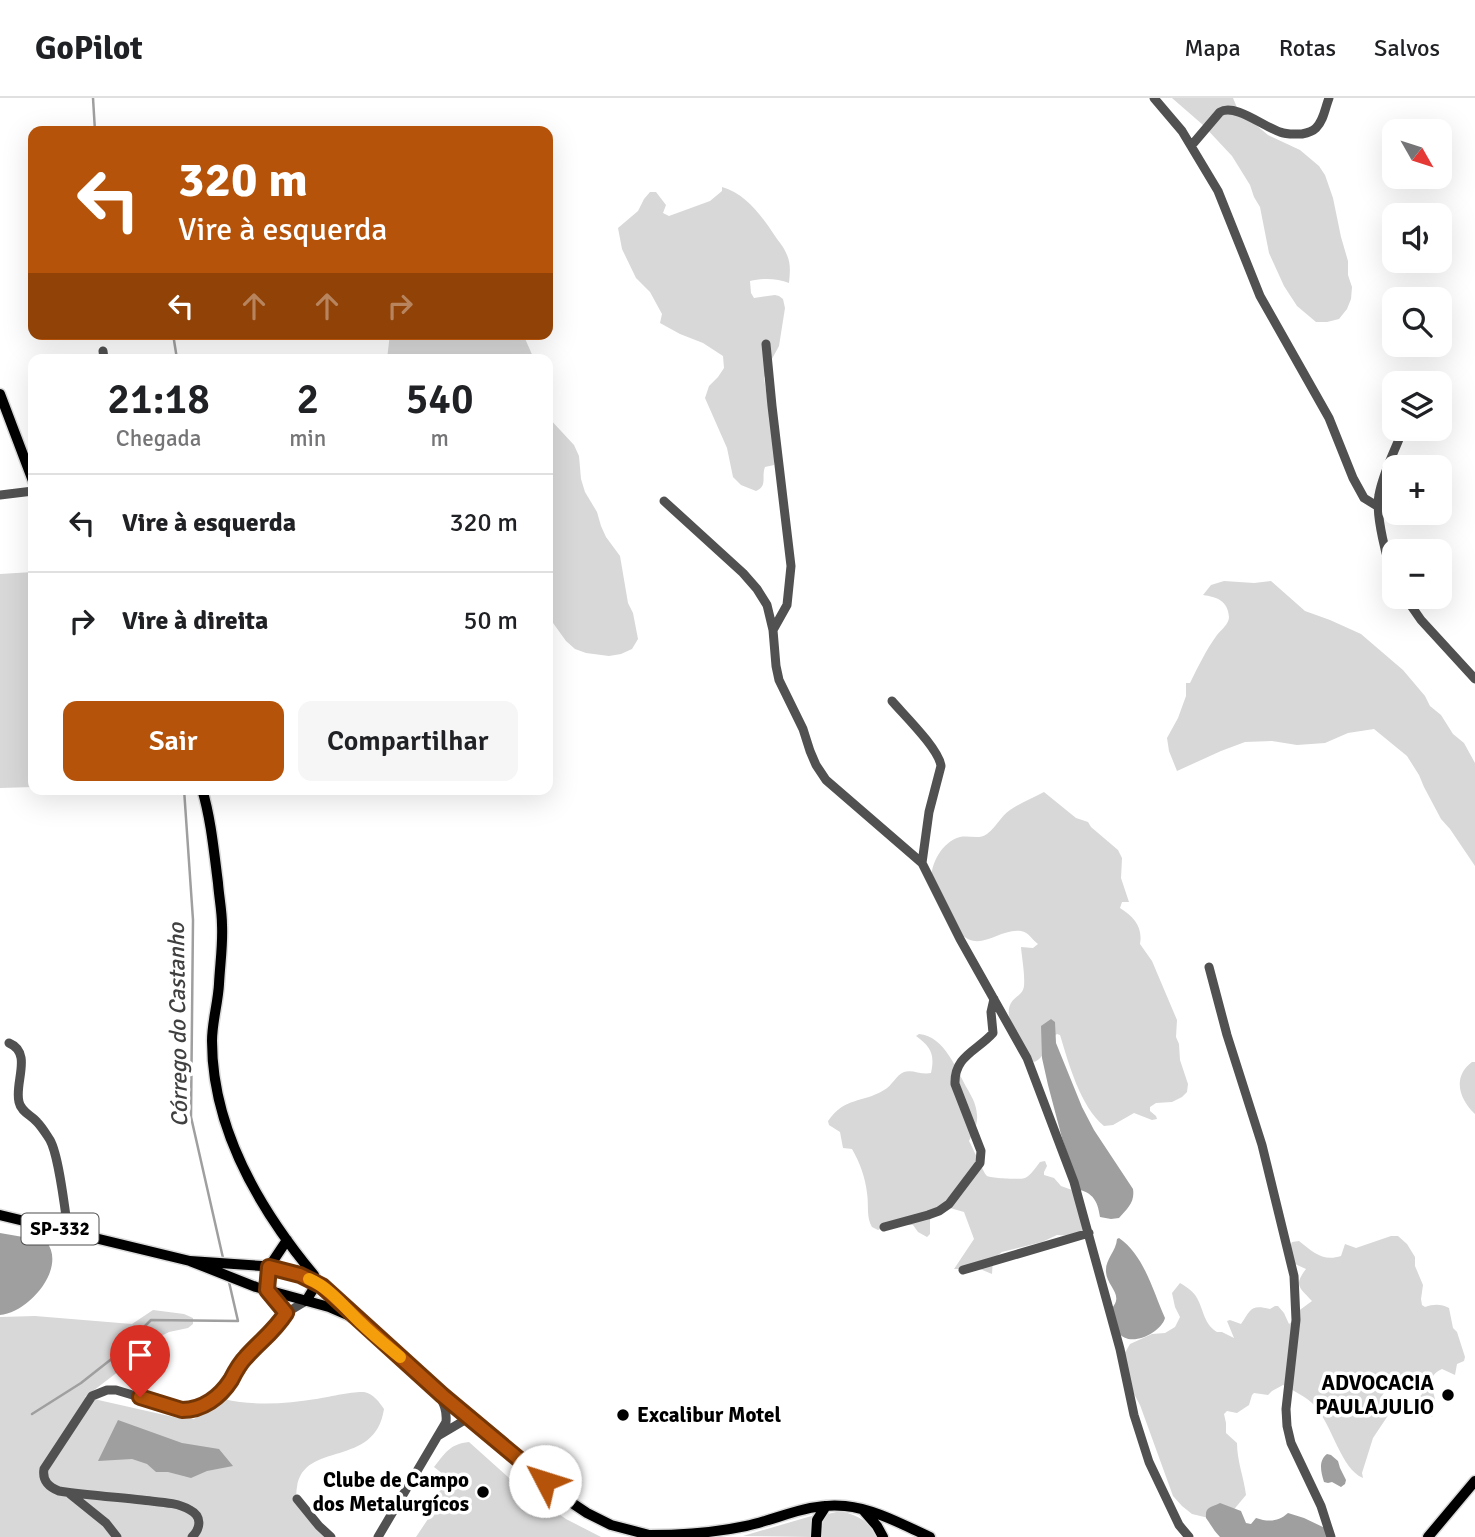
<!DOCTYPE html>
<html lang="pt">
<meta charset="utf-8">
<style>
:root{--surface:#fff;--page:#f6f6f6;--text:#202124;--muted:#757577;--line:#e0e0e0;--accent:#b45309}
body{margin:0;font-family:Signika,sans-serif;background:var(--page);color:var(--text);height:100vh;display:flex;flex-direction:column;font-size:26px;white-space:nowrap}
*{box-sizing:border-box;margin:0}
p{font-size:23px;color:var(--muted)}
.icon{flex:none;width:38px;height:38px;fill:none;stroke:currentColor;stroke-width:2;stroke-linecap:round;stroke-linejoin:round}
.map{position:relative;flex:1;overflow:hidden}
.details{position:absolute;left:28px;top:256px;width:525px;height:441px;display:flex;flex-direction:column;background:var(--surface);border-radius:14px;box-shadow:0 7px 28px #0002}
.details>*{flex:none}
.guide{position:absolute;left:28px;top:28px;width:525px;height:214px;border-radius:14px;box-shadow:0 7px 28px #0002;background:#b45309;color:#fff;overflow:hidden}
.needle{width:46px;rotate:129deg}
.buttons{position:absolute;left:1382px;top:21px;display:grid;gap:14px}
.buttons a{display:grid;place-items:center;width:70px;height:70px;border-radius:14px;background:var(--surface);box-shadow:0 7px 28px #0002;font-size:35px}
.pin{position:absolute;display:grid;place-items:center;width:60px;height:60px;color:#fff;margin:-72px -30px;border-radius:50% 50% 50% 0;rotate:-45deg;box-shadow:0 0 7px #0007}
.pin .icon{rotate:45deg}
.me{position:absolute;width:77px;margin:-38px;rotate:310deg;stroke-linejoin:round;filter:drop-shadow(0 0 5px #0008)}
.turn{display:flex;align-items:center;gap:24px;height:147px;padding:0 35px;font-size:32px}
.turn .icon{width:91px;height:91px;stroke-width:2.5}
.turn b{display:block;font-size:49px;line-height:60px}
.lanes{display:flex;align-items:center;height:66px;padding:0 35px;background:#0003;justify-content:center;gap:35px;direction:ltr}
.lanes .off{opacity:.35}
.eta{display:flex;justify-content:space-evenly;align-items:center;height:119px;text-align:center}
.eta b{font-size:42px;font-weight:600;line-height:49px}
.primary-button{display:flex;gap:14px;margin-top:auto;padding:14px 35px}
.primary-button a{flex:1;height:80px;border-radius:14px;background:var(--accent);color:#fff;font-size:28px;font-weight:600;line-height:80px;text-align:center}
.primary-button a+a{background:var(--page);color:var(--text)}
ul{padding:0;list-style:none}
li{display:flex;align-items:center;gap:21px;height:98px;padding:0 35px;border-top:2px solid var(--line)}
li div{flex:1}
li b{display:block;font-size:26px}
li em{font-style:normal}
header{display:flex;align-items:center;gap:42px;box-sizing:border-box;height:98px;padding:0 35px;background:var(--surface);border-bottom:2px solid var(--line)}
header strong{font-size:33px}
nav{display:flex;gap:38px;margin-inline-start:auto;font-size:24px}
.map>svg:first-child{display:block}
</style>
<header>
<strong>GoPilot</strong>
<nav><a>Mapa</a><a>Rotas</a><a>Salvos</a></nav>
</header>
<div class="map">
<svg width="1475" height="1439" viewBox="0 0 1475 1439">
<rect width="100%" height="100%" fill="#fff"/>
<path fill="#d8d8d8" d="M1172,0H1233L1238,12L1268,37L1300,52L1319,68L1325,77L1333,100L1341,139L1348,163V177L1352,189L1351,201L1347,211L1339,221L1327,224H1316L1297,208L1284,188L1269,155L1260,109L1254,99L1250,87L1232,58L1203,27Z
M722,89C746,96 761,117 775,138C779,144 784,149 787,157C791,166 790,175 789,185C777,180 762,180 750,183L751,195L754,200L775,197L779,198L783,201L785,210L779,248L768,268L764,280L774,345V367L765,369C761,379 768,388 756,393L741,387L733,379L727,350L705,300L709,288L718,279L724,270L723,258L703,245L680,236L660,225L662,216L650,194L636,180L622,151L618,130L638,113L644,101L650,94H656L666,107L663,115L669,118L710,103L722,93Z
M390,236H523L534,261H387Z
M548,319L574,347L579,358L581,381L585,394L597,414L601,428L606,439L620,458L628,505L633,515L638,541L632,551L621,556L609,558L586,555L575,551L566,543L548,518V464L552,435L548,420Z
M33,474V689L0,690V476Z
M1224,483L1254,485L1271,483L1305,513L1330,522L1361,536L1403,572L1425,598L1430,608L1441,617L1453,636L1464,645L1475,665V768L1450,731L1441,721L1424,689L1419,677L1407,658L1374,631L1348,635L1325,645L1297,647L1272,643L1245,644L1221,653L1177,673L1169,653L1167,640L1178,620L1186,598V585H1190C1198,569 1206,552 1217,537C1221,532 1229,526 1229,519C1228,503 1217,499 1203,497L1211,487Z
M1044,694L1076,720L1088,724L1091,729L1118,752L1122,760L1121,780L1129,804H1122L1120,810C1134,819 1143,829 1140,846L1152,863L1177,922L1176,939L1179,946L1180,962L1188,986L1187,994L1182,999L1172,1004L1156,1005L1150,1009V1013L1156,1018L1157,1021L1152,1022L1134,1015L1113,1027L1104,1028C1080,1008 1069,966 1060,937L1057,936C1046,943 1047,959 1034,964L1030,961C1022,947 1002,920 1011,905C1015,898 1023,897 1024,888C1025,876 1022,861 1021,849L1033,850L1038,846C1032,842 1029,834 1021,833C999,830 980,855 961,836L931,782C931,765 942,744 960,739C969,737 979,742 987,736C996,729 1001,718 1010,712C1020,705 1033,700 1044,694Z
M919,936C945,938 957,973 968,992C973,1001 976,1006 977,1017C978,1027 973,1035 969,1043C973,1050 983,1074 987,1078C990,1080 1022,1082 1025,1080C1031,1077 1036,1069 1040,1064L1045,1063L1047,1068L1044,1074V1077L1054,1080L1061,1088L1072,1092L1076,1098L1085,1135L1074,1138L1057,1137L1042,1144L1002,1154L993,1161L992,1176L980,1171H954L974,1141L964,1114L950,1110L935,1112L930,1122V1136L927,1139L918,1134L913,1127H889L878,1132L872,1129C866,1119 869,1107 867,1095C865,1079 860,1065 852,1051L843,1050L840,1034L829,1027L828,1023C846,998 861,1006 884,992C892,988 896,977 904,974C912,971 921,977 931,975C935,956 931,949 916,938Z
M1472,964H1475V1016C1459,1001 1452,979 1472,964Z
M1391,1138H1398L1407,1146L1415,1159V1168L1423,1187L1421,1201L1422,1207L1425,1209C1434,1206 1441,1206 1449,1210L1453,1230L1457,1234L1465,1259L1464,1263L1457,1266L1455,1277L1442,1271C1417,1283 1445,1299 1432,1319C1426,1317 1415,1311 1417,1304C1417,1301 1420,1299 1422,1296L1420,1291L1400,1282H1392L1380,1301L1378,1314H1386L1389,1316L1373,1340L1362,1375L1363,1380C1341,1371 1332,1327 1315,1308C1307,1299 1294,1293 1283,1287L1272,1293L1268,1297L1254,1295L1252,1297L1249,1307L1237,1315L1227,1313L1224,1316L1226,1325V1335L1237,1345C1237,1363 1244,1380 1246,1397L1231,1415L1217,1422L1192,1416L1182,1408L1173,1398L1140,1307L1134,1296L1123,1258L1130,1246L1152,1236L1165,1235L1175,1229L1180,1219L1175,1209L1172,1195L1180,1185C1187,1189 1194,1194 1197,1200C1204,1213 1204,1226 1217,1234H1222L1234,1240L1227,1223L1230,1222L1241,1226C1251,1211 1251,1206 1270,1211L1275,1208H1278L1284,1215L1289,1226L1293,1223L1297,1214L1312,1203C1300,1190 1293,1188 1306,1171L1295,1166L1289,1150L1292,1144L1299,1143C1313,1154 1323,1164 1341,1158L1345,1146L1356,1150Z
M153,1212L184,1216L193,1220V1226L188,1230L169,1234L155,1241L123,1270L85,1299L178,1320L194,1321L224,1301C253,1308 286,1306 316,1301C327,1299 355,1293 364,1294C374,1296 379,1304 384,1311C375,1371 304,1342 297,1389C296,1394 296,1401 298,1406C303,1415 319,1430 327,1439H0V1219L35,1218L132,1226Z
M469,1344L517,1387L566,1421L601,1439H416L438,1406L435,1400L448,1380L434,1369C446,1354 450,1346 469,1344Z
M841,1413C860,1419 868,1422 878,1439H822L819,1431L823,1417Z
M815,1417L810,1430L811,1439L743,1438Z"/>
<path fill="#9f9f9f" d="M1051,921L1055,924L1056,945L1082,1009L1094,1032L1133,1091C1135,1104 1128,1110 1119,1120L1111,1121L1100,1119C1098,1106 1095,1096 1080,1092L1062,1040L1048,987L1042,960L1041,928Z
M0,1135L46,1143C68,1170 28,1215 0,1217Z
M1119,1140C1144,1157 1153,1193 1165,1220C1161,1235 1129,1251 1118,1234C1114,1228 1113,1218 1111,1211C1125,1197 1107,1189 1106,1174C1105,1161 1116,1154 1117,1141Z
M118,1322L182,1345L219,1351L233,1368L207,1373L191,1380L168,1374H156L147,1366L132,1361L98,1363Z
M1327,1356L1331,1357L1338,1363L1340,1370L1346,1382L1345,1386L1341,1389L1332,1384L1328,1385L1324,1384C1321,1374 1318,1363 1327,1356Z
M1220,1405L1241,1413L1246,1425L1251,1426L1256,1420C1268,1424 1278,1424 1288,1415L1304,1420L1325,1430L1329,1439H1220C1214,1433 1211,1427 1206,1420C1205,1408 1211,1410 1220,1405Z"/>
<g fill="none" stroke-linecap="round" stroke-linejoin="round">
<path stroke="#9f9f9f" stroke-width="2.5" d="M93,0L95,33
M173,236L177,261
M184,691L193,822L191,1019L223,1160
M32,1316L81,1285L114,1259L151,1222L238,1223L229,1184"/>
<g stroke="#dbdbdb" stroke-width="13">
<path id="major" d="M0,296L33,383
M202,691C211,721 214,754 218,785C219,799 222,813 222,827C223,847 220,866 219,886C218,905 212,924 212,943C212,1031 260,1112 314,1177L317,1185L306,1203
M0,1117L190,1163L256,1189L329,1209L352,1219
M190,1163L262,1168L287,1173L317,1185L337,1201L360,1224L442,1297L566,1401L587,1415L611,1427L657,1439
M267,1192L269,1169L287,1142
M864,1413L877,1428L883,1439
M650,1437C684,1437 713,1435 746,1428C779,1421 810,1404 845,1408C875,1411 903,1427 930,1439
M816,1439L817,1422L826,1408
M1428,1439L1475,1383"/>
</g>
<path stroke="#515151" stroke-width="9" d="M1154,0L1182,33L1218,93L1260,198L1329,320L1353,380L1364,400L1377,408
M1191,48L1220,14C1235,5 1264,29 1280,34C1287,37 1294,36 1302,36C1307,35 1312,34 1316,30C1324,22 1325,10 1329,0
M766,246L772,308L791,468L787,507L773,532L776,568L779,582L803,631L810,653L816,667L826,682L922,765L960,841L1027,960L1074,1084L1120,1251L1134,1317L1149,1364L1179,1427L1189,1439
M103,253L104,261
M0,397L33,393
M664,403L743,475L757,491L767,507L773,532
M1395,482C1387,464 1375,416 1379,397C1383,374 1395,353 1403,331
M1405,499L1421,522L1475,581
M892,603C904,617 939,651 941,668L929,714L922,765
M1209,869L1227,937L1262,1047L1294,1178L1296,1222L1286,1311L1287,1328L1291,1345L1321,1408L1331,1439
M9,945C33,955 14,985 19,1004C21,1014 31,1017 37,1024C42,1029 46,1036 50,1042C59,1058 65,1112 68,1133
M884,1129L928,1117L939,1113L949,1106L980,1065L981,1053L955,986C954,958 977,953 993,935L991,914L994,901
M963,1172L1089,1135
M267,1192L286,1215
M438,1338L470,1319
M70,1396L106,1425L117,1439
M297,1401L319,1428L331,1439
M192,1439C201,1430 202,1418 190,1412C177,1404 157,1404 142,1402C114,1399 86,1397 59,1393C49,1389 42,1383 44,1371L92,1298L107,1292H116L182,1312H194L200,1310L221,1294L243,1262L273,1233L286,1215L306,1203
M378,1439L446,1324C447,1313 444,1306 439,1297"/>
<use href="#major" stroke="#000" stroke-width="10"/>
</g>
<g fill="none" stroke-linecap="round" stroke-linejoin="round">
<g stroke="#753606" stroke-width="18">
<path id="route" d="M140,1299L182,1312C203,1312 220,1299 231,1282C235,1274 239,1266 246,1259C261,1242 273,1235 286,1215L267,1192L269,1169L300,1177L322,1188L442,1297L545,1383"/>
</g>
<use href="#route" stroke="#b45309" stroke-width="12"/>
<path stroke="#f59e0b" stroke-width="12" d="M309,1181C330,1190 345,1210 361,1225C373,1237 387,1248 400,1259"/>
</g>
<g fill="#000" stroke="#fff" stroke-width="2.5">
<circle cx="1448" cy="1297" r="7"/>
<circle cx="623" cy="1317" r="7"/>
<circle cx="483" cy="1394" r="7"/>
</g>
<g text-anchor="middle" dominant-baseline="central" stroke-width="7" stroke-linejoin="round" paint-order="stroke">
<rect fill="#fff" stroke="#4c4c4c" stroke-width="2" x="21.5" y="1115.5" width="77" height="31" rx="5"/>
<g font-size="19" font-weight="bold" fill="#000">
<text x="60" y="1131">SP-332</text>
</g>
<g font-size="21" font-weight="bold" fill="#000" stroke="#fff" text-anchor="end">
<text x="1434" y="1285">ADVOCACIA<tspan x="1434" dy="24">PAULAJULIO</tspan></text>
<text x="637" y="1317" text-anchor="start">Excalibur Motel</text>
<text x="469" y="1382">Clube de Campo<tspan x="469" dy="24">dos Metalurgícos</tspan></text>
</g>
<g font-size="23" font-style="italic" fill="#404040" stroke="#fff">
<text transform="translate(178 927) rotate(-91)">Córrego do Castanho</text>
</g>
</g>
</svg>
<div class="buttons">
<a><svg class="needle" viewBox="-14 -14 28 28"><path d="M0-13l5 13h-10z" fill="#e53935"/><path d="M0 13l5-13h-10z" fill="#757577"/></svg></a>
<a><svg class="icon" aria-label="sound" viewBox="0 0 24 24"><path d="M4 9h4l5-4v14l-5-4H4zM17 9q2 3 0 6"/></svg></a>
<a><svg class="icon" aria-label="search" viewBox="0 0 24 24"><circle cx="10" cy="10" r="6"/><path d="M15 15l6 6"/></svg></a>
<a><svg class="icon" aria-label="layers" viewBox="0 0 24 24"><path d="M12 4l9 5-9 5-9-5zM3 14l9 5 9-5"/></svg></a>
<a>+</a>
<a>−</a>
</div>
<div class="pin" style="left:140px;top:1299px;background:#d93025"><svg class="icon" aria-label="arrive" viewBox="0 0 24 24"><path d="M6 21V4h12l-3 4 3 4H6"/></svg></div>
<svg class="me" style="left:545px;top:1383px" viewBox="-20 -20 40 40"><circle r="19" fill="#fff"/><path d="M0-13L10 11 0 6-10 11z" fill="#b45309"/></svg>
<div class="guide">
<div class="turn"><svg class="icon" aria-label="left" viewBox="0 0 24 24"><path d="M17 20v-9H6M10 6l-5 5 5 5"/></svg><div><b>320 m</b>Vire à esquerda</div></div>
<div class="lanes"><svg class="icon" aria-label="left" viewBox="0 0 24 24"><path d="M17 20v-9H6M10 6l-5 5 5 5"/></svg><svg class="icon off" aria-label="ahead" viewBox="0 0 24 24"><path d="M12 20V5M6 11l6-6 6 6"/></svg><svg class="icon off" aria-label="ahead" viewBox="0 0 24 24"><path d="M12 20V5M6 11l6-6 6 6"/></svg><svg class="icon off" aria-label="right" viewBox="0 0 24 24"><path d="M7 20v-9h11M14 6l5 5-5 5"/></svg></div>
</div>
<section class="details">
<div class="eta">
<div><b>21:18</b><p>Chegada</p></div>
<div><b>2</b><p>min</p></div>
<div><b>540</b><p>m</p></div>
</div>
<ul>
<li><svg class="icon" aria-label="left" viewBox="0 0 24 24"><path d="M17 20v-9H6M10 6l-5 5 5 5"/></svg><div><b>Vire à esquerda</b></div><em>320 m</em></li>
<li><svg class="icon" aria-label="right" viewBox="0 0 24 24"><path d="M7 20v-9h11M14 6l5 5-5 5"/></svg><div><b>Vire à direita</b></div><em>50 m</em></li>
</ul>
<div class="primary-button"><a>Sair</a><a>Compartilhar</a></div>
</section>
</div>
